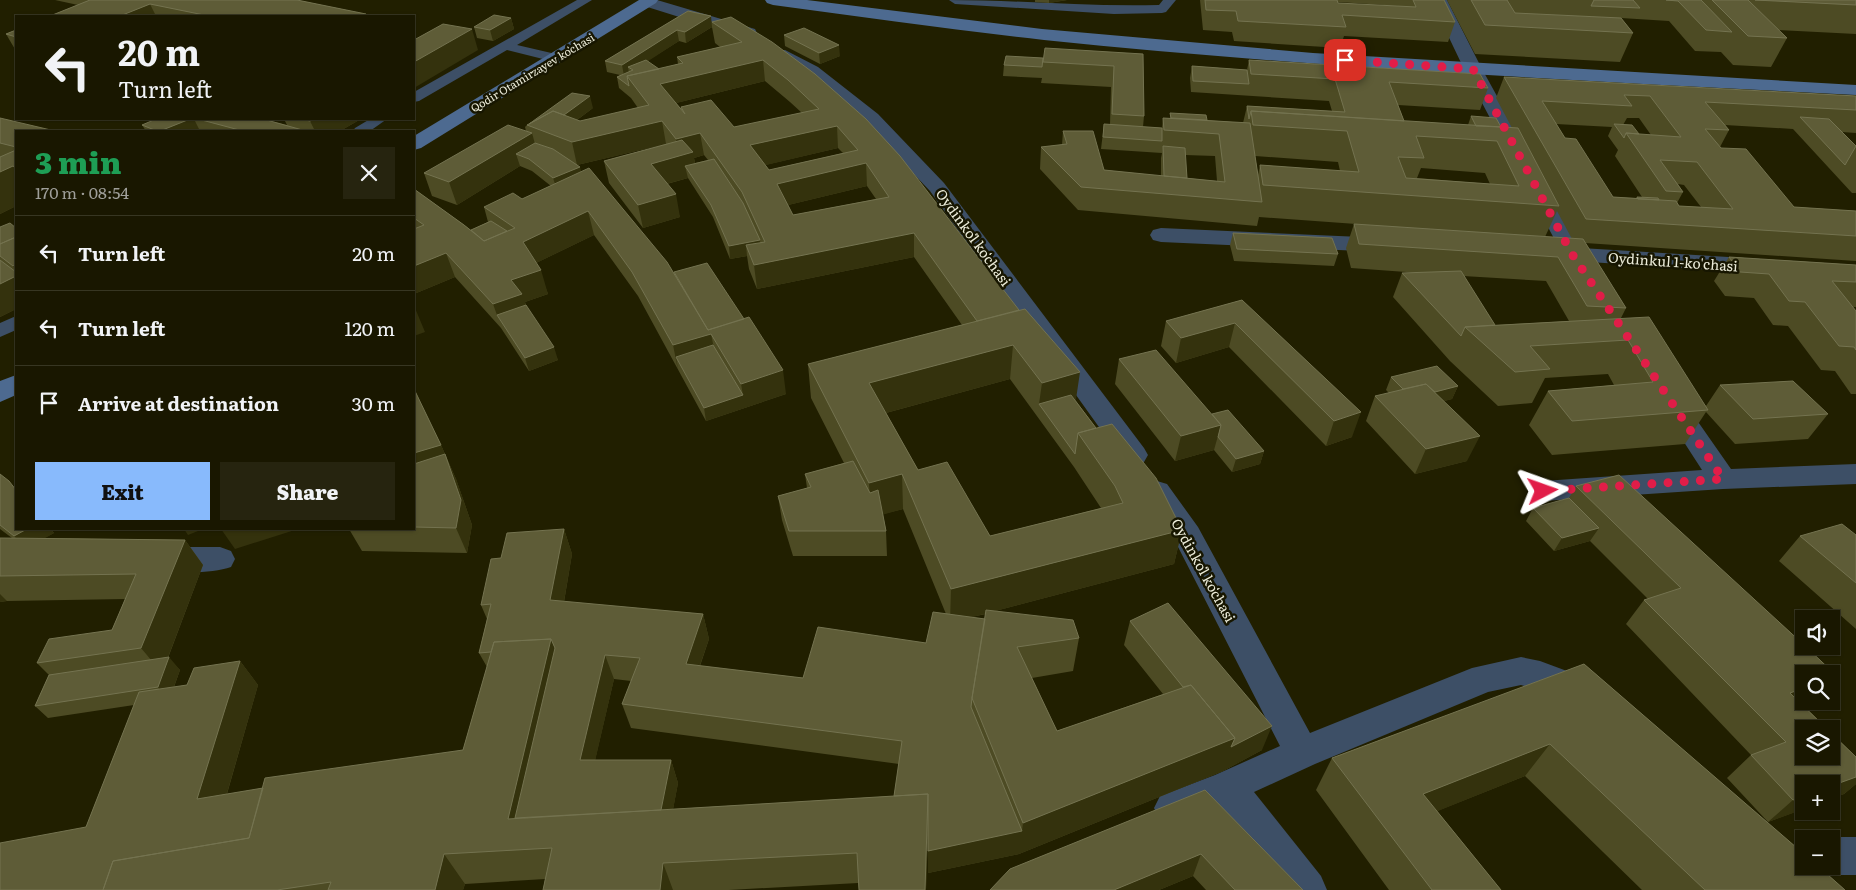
<!DOCTYPE html>
<meta charset="utf-8">
<style>
:root{--surface:#191700;--page:#26240f;--text:#f1f3f6;--muted:#9f9f99;--line:#373622;--accent:#88bafc}
body{margin:0;font-family:Literata,serif;background:var(--page);color:var(--text);height:100vh;display:flex;flex-direction:column;font-size:19px;white-space:nowrap}
*{box-sizing:border-box;margin:0}
p{font-size:16px;color:var(--muted)}
.icon{flex:none;width:28px;height:28px;fill:none;stroke:currentColor;stroke-width:2;stroke-linecap:round;stroke-linejoin:round}
.map{position:relative;flex:1;overflow:hidden}
.details{position:absolute;left:15px;top:130px;width:400px;height:400px;display:flex;flex-direction:column;background:var(--surface);border-radius:0px;box-shadow:0 1px 4px #0004,0 0 0 1px var(--line)}
.details>*{flex:none}
.top-card{position:absolute;left:15px;top:15px;width:400px;height:105px;border-radius:0px;box-shadow:0 1px 4px #0004,0 0 0 1px var(--line);background:#191700;color:var(--text);overflow:hidden}
.fabs{position:absolute;left:1795px;top:610px;display:grid;gap:10px}
.fabs a{display:grid;place-items:center;width:45px;height:45px;border-radius:0px;background:var(--surface);box-shadow:0 1px 4px #0004,0 0 0 1px var(--line);font-size:25px}
.pin{position:absolute;display:grid;place-items:center;width:42px;height:42px;color:#fff;margin:-21px;border-radius:10px;box-shadow:0 2px 8px #0006}
.me{position:absolute;width:55px;margin:-28px;rotate:86deg;stroke-linejoin:round;filter:drop-shadow(0 0 4px #0008)}
.turn{display:flex;align-items:center;gap:18px;height:105px;padding:0 20px;font-size:22px}
.turn .icon{width:65px;height:65px;stroke-width:2.5}
.turn b{display:block;font-size:35px;line-height:42px}
.round{display:grid;place-items:center;flex:none;width:52px;height:52px;border-radius:0px;background:var(--page)}
.summary{display:flex;align-items:center;justify-content:space-between;height:85px;padding:0 20px}
h1{font-size:30px;font-weight:800;line-height:38px;color:#1e9e55}
.action{display:flex;gap:10px;margin-top:auto;padding:10px 20px}
.action a{flex:1;height:58px;border-radius:0px;background:var(--accent);color:#111;font-size:20px;font-weight:800;line-height:58px;text-align:center}
.action a+a{background:var(--page);color:var(--text)}
ul{padding:0;list-style:none}
li{display:flex;align-items:center;gap:15px;height:75px;padding:0 20px;border-top:1px solid var(--line)}
li div{flex:1}
li b{display:block;font-size:19px}
li em{font-style:normal}
.map>svg:first-child{display:block}
</style>
<div class="map">
<svg width="1856" height="890" viewBox="0 0 1856 890">
<rect width="100%" height="100%" fill="#211f00"/>
<g fill="none" stroke-linecap="round" stroke-linejoin="round">
<path fill="#3d4f66" fill-rule="evenodd" d="M577,0H592L517,45L560,55L562,58L560,61L555,62L507,50L419,101L414,102V92Z
M949,0C1019,0 1089,7 1159,5L1163,0H1176L1166,12L1162,13L1114,14L955,4Z
M370,119H387L370,131H353L355,128Z
M16,316V330L0,337V323Z"/>
<path fill="#3d4f66" fill-rule="evenodd" d="M640,0H657L755,29L757,33L755,37H743L641,5L639,2Z
M1431,0H1447L1482,69L1581,248L1761,259L1769,261L1772,266L1769,271L1761,273L1589,262L1591,266L1588,271L1580,273L1572,271L1566,260L1549,258L1546,253L1549,248L1558,246L1464,69Z
M785,50L818,67L878,114L944,183L1144,448L1148,455L1144,462L1134,465L1124,462L930,191L864,122L806,75L779,59L776,55L779,51Z
M1161,228L1384,238L1392,240L1395,245L1392,250L1384,252L1161,242L1153,240L1150,235L1153,230Z
M1671,393L1680,396L1731,469L1856,464V484L1723,489L1543,501L1533,498L1529,491L1533,484L1543,481L1702,470L1658,402L1662,396Z
M1157,481L1167,484L1198,527L1310,733L1472,668L1521,657L1540,661L1575,674L1589,686L1594,696L1589,706L1577,711L1565,706L1551,694L1521,685L1488,692L1315,764L1254,792L1321,876L1327,890H1283L1220,807L1173,825L1160,820L1154,808L1160,796L1215,775L1280,746L1175,541L1143,491L1147,484Z
M161,547H220L231,551L235,559L231,567C211,574 170,574 150,567L146,559L150,551Z
M1831,837H1856V875H1831L1817,869L1816,866H1831V839H1828Z"/>
<path fill="#4d6a90" fill-rule="evenodd" d="M639,0H658L656,3L421,148L414,150V136Z
M765,0H807L1042,29L1313,53L1856,85V95C1585,81 1314,68 1044,40C953,30 863,17 773,5L767,3Z
M16,375V395L0,402V381Z"/>
</g>
<path fill="#4d4b24" fill-rule="evenodd" d="M55,0H297L366,14L367,16H50L78,5Z
M1035,0H1067L1049,3L1035,2Z
M1200,0H1444L1455,22L1448,42L1344,36L1340,48L1234,41L1232,32L1203,30ZM1338,2L1400,6L1338,3Z
M1447,0H1856V34L1778,30L1787,38L1771,67L1733,65L1721,52L1695,51L1669,21L1621,18L1633,33L1620,62L1475,54Z
M688,11L712,22L772,42L1076,401L1096,428L1182,530L1174,564L995,611L1079,638L1073,671L1032,678L1057,731L1163,694L1124,645L1130,621L1262,750L1223,771L1019,854L928,873V835L926,890H859L858,883L729,890H543L545,879L465,884L463,890H0L86,827L134,705L48,718L35,706L49,675L37,663L112,630L125,599L7,601L0,602V538H12L0,529V474L54,533L44,538L185,540L203,565L168,658L180,670L174,687L187,685L240,661L258,685L227,794L263,788L463,750L487,667L479,653L487,619L481,605L501,558L564,529L572,554L564,602L703,614L709,639L700,666L803,678L926,643L946,614L903,509L883,514L886,531L887,556H793L782,520L778,496L807,488L805,474L844,463L811,398L808,364L962,325L914,257L757,289L749,269L747,256L730,259L713,217L688,178L667,184L680,217L643,228L609,183L604,161L666,144L577,165L581,172L786,394L706,421L638,296L594,235L536,263L548,294L525,302L526,305L558,360L529,371L501,328L455,277L414,294V189L471,230L488,222L484,207L522,199L551,186L532,171L520,166L457,205L432,196L424,173L526,131L525,127L527,125L593,108L577,120L580,121L638,108L631,98L619,88L617,77L620,75L607,72L605,61ZM712,27L715,43L720,47L677,57L678,64L659,69L647,61L679,41L686,43ZM765,81L790,102L802,113L734,127L681,107V109L676,103ZM838,148L843,153L769,170L765,165ZM704,155L708,160L695,163L694,158ZM867,186L876,199L793,215L788,205ZM1010,379L1074,467L1101,508L990,536L918,470L886,413ZM986,614L985,619L971,617ZM614,679L631,681L622,704L631,728L899,764L894,796L673,809L678,783L671,760H595Z
M511,18L514,29L493,41L477,38L474,27Z
M16,30V51L6,34Z
M784,35L840,56L820,64L785,46Z
M1143,54L1144,116L1143,127L1162,128L1163,118H1170V113L1207,120L1243,123L1247,106L1332,111L1329,101L1191,92L1190,78L1192,66L1247,70L1249,60L1488,88L1480,110L1398,105L1404,121L1468,125L1471,116L1501,127L1512,128L1496,98L1504,77L1856,96V133L1842,132L1856,146V193H1852L1793,129L1725,125L1729,130L1720,147L1794,207L1856,211V261L1585,243L1626,308L1621,318L1706,406L1720,385L1828,414L1808,439L1735,444L1706,412L1685,444L1552,455L1529,425L1548,391L1614,385L1608,374L1545,378L1532,403L1498,406L1450,361L1393,297L1402,273H1420L1351,268L1346,248L1354,224L1370,225L1259,217L1257,226L1078,210L1040,169L1041,147L1062,145L1063,131L1104,170L1161,176V158L1162,153L1101,149L1104,124L1110,125L1111,87L1041,83L1042,78L1003,76L1004,65L1043,58ZM1627,118H1639L1651,135L1639,134L1623,125ZM1556,124L1612,127L1608,136L1618,150L1615,156L1642,197H1637L1636,198L1613,197L1565,138ZM1185,155L1215,156L1217,181L1187,178ZM1255,156L1338,162L1340,171L1260,165L1258,175ZM1421,168L1485,173L1490,184L1417,178ZM1678,184L1684,185L1701,207L1679,206L1677,203L1683,192ZM1557,211L1572,239L1545,237ZM1463,276L1546,281L1569,321L1495,325Z
M0,118L16,131V206L0,214Z
M156,119H263L287,125L284,119H361L340,131H146L142,125Z
M0,227L16,228V309L0,317Z
M1233,233L1338,254L1334,266L1234,261L1230,245Z
M1729,257L1856,265V307H1853L1856,311V394H1851L1835,371L1821,370L1788,326L1773,325L1754,298L1725,296L1714,281Z
M1242,300L1352,437L1326,446L1229,347L1176,363L1161,346L1166,321Z
M1119,359L1212,414L1264,451L1260,464L1232,472L1214,450L1175,461L1115,384Z
M1391,377L1458,386L1452,399L1444,401L1467,461L1415,474L1366,421L1375,396L1389,393L1386,390Z
M414,389L441,445L456,479L472,525L467,553L362,551L349,529H414Z
M1576,486L1838,677L1831,683V674L1802,704L1856,757V784L1844,794L1768,822L1727,778L1751,755L1626,624L1644,600L1648,599L1590,541L1554,551L1526,521L1533,508L1569,498Z
M1856,535V629L1779,561L1800,536Z
M1584,664L1845,890H1642L1525,776L1437,811L1501,890H1389L1316,790L1332,758Z
M1205,790L1303,890H1206L1193,876L1159,890H990Z"/>
<path fill="#34320d" d="M1049,0H1067L1049,3Z
M150,4L156,16H120Z
M711,16L712,27L686,43L685,32Z
M511,18L514,29L493,41L490,30Z
M472,29L478,50L414,88V62Z
M677,30L679,41L633,71V70L628,67L629,73L624,76L622,65Z
M839,45L840,56L820,64L819,53Z
M763,60L765,81L664,106L634,85Z
M590,96L593,108L559,133L540,130Z
M190,119H194L200,131H160Z
M314,119H361L340,131H315L310,121Z
M662,121L666,144L577,165L572,142Z
M837,126L838,148L753,168L750,145Z
M532,133L538,155L529,160V159L516,154L520,166L457,205L449,182Z
M700,133L704,155L694,158L697,175L685,166L688,178L655,187L651,164L679,156L676,139Z
M866,163L867,186L780,207L777,184Z
M13,166L16,171V206L0,214V172Z
M580,167L583,179L557,190L553,178Z
M676,194L680,217L643,228L638,205Z
M588,211L594,235L530,266L523,242Z
M914,233V257L757,289L754,265Z
M760,240L761,253L746,245L747,256L730,259L729,246Z
M446,253L455,277L414,294V266Z
M16,264V270L13,266Z
M541,270L548,294L525,302L530,318L497,315L493,304L511,280Z
M16,276V309L0,317V284Z
M414,308H415L425,332L414,336Z
M1235,323L1229,347L1176,363L1181,338Z
M711,334L716,358L676,357L678,370L673,345Z
M1013,345L1010,379L871,417L869,383Z
M554,347L558,360L529,371L525,358Z
M783,370L786,394L706,421L704,408L743,395L741,384Z
M1080,372L1075,406L1039,404L1042,383Z
M1458,386L1452,399L1406,411L1412,398Z
M1361,412L1352,437L1326,446L1334,421Z
M1221,425L1214,450L1175,461L1181,436Z
M1480,436L1467,461L1415,474L1426,449Z
M441,445L456,479L472,525L467,553L456,528L414,493V453Z
M1264,451L1260,464L1232,472L1236,459Z
M902,474L903,509L871,518L869,483Z
M1599,528L1590,541L1554,551L1562,538Z
M27,529H50L54,533L26,549L14,536Z
M184,529H203L188,535Z
M221,529H298L235,549Z
M564,529L572,554L560,625L550,600Z
M1182,530L1174,564L950,623L951,589Z
M185,540L203,565L162,673L141,648Z
M0,594L7,601L0,602Z
M703,614L709,639L692,688L686,664Z
M551,639L565,673L530,826L508,819Z
M605,655L614,679L590,783L580,760Z
M169,657L180,670L169,700L158,687Z
M240,661L258,685L219,821L197,799Z
M1838,677L1831,683V679Z
M1804,688V701H1812L1766,716L1790,693Z
M1272,726L1262,750L1223,771L1019,854L928,873V851L1022,831L1023,823L1235,738Z
M1550,744L1525,776L1403,825L1423,794Z
M671,760L678,783L667,842L659,820Z
M1856,777V784L1844,794L1831,799V786Z
M928,794L926,890H925Z
M1804,796V809L1768,822L1793,800Z
M444,854L465,884L463,890H435Z
M1201,854L1193,876L1159,890H1114Z
M663,863L673,890H660Z"/>
<path fill="#5e5c37" stroke="#747350" fill-rule="evenodd" d="M90,0H297L366,14L363,16H209L150,4L120,16H50Z
M1205,0H1337L1338,3L1416,7L1413,0H1444L1455,22L1342,15L1346,27L1238,21L1236,11L1206,10Z
M1471,0H1507L1515,13L1621,18L1633,33L1485,25Z
M1594,0H1633L1640,8L1591,6Z
M1666,0H1701L1732,32L1706,30L1678,1Z
M1712,0H1748L1787,38L1748,36Z
M1755,0H1856V5Z
M688,11L711,16L685,32L677,30L622,65L605,61Z
M494,15L511,18L490,30L474,27Z
M731,17L772,42L815,74L866,119L900,156L1019,310L977,321L914,233L754,265L746,245L765,242L742,192L700,133L676,139L662,121L572,142L527,125L553,111L580,121L649,105L627,76L683,63L677,57L742,42L712,22ZM763,60L788,80L819,109L734,127L711,100L681,107L685,114L660,84ZM837,126L858,150L769,170L750,145ZM866,163L889,197L793,215L777,184Z
M443,24L472,29L414,62V40Z
M804,28L839,45L819,53L784,35Z
M16,30V37L6,34Z
M1045,48L1143,54L1144,116L1112,114L1114,66L1043,62Z
M1006,56L1043,58L1042,67L1004,65Z
M646,60L659,69L627,76L629,86L617,77L633,70L628,67Z
M1249,60L1480,74L1488,88L1389,82L1404,121L1251,111L1249,119L1247,106L1345,112L1335,79L1251,74Z
M1192,66L1247,70L1249,84L1193,81Z
M1504,77L1856,96V110L1705,102L1729,130L1705,129L1721,148L1746,149L1794,207L1856,211V236L1586,219ZM1624,95L1650,96L1681,137L1626,133L1666,191L1683,192L1660,160L1697,162L1733,209L1679,206L1676,201L1613,197L1576,139L1565,138L1542,101L1632,106Z
M572,93L590,96L564,115L553,111L529,124Z
M1251,111L1518,128L1559,206L1263,185L1260,165L1359,172L1347,131L1253,125ZM1416,136L1497,141L1519,186L1406,178L1398,157L1424,158Z
M1170,113L1206,115L1207,120L1171,118Z
M1471,116L1496,118L1501,127L1476,126Z
M1800,117L1829,119L1856,146L1845,165Z
M0,118L55,131H16V147L0,143Z
M1163,118L1250,123L1262,202L1081,187L1041,147L1067,144L1063,131H1093L1104,170L1225,182L1219,134L1164,130Z
M156,119H190L160,131H157L142,125Z
M198,119H263L306,131H243Z
M301,119H314L310,121Z
M1104,124L1162,128V141L1103,137Z
M1614,124L1632,125L1639,134L1626,133L1624,138Z
M508,125L532,133L449,182L424,173Z
M682,140L693,152L651,164L676,194L638,205L604,161Z
M535,143L553,149L580,167L553,178L529,159L516,154Z
M1163,146L1185,148L1187,178L1164,176Z
M16,150V168L13,166L0,172V157Z
M714,159L743,203L760,240L729,246L711,205L685,166Z
M589,168L667,262L708,330L749,317L783,370L741,384L711,334L673,345L632,272L588,211L523,242L541,270L511,280L522,294L493,304L446,253L414,266V229L424,225L414,218V189L464,225L484,241L515,228L484,207L513,193L522,199Z
M1637,197L1658,198L1659,200L1638,199Z
M491,221L507,231L484,241L471,230Z
M10,223L16,228V237L0,244V227Z
M1354,224L1583,239L1626,308L1587,306L1558,257L1359,244Z
M1233,233L1332,238L1338,254L1237,249Z
M16,237V264L13,266L0,256V244Z
M1729,257L1856,265V282L1832,281L1856,311V350L1854,347L1839,346L1805,302L1789,301L1769,274L1740,272Z
M0,260L16,272V276L0,284Z
M707,263L744,319L708,330L674,272Z
M1461,271L1495,325L1465,327L1461,336L1402,273Z
M1242,300L1361,412L1334,421L1235,323L1181,338L1166,321Z
M526,305L554,347L525,358L497,315Z
M1025,309L1080,372L1042,383L1013,345L869,383L918,470L947,462L990,536L1123,503L1115,486L1078,433L1112,424L1156,478L1182,530L951,589L902,474L869,483L808,364Z
M1649,317L1708,410L1572,421L1548,391L1653,382L1628,340L1530,346L1550,369L1515,372L1465,327Z
M713,345L743,395L704,408L676,357Z
M1156,350L1221,425L1181,436L1119,359Z
M1437,366L1458,386L1435,392L1426,384L1403,389L1391,377Z
M1793,381L1828,414L1753,419L1720,385Z
M1426,384L1480,436L1426,449L1375,396Z
M414,389L441,445L414,453Z
M1071,395L1096,428L1078,433L1075,454L1039,404Z
M1228,410L1264,451L1236,459L1218,437L1221,425L1212,414Z
M445,454L461,500L456,528L414,527V464Z
M853,461L870,493L878,490L886,531H789L778,496L811,487L805,474Z
M0,474L9,481L16,490V529H27L14,536L0,525Z
M1619,475L1804,645V646H1805L1838,677L1831,679V674H1804V688L1790,693L1827,729H1804V756H1831V733L1856,757V777L1831,786V784H1804V796L1793,800L1751,755L1786,742L1644,600L1681,588L1576,486Z
M1569,498L1599,528L1562,538L1533,508Z
M1842,524L1856,535V583L1800,536Z
M564,529L550,600L703,614L686,664L803,678L818,627L926,643L933,612L985,619L972,698L971,707L1022,831L928,851V794L894,796L902,741L622,704L640,658L605,655L580,760H671L661,810L515,818L555,648L551,639L494,642L491,652L479,653L491,604L481,605L491,559L501,558L507,533Z
M0,538L185,540L141,648L37,663L49,639L112,630L136,574L0,576Z
M1168,603L1272,726L1231,747L1235,738L1191,685L1183,687L1130,621Z
M986,610L1073,620L1079,638L1017,647L1057,731L1191,685L1235,738L1023,823L972,698Z
M551,639L508,819L928,794L925,890H859L857,853L663,863L660,890H543L552,848L444,854L435,890H328L331,882L277,890H103L113,861L249,838L265,778L463,750L494,642Z
M169,657L158,687L35,706L49,675Z
M240,661L197,799L263,788L249,838L113,861L103,890H0V843L86,827L139,692L187,685L194,668Z
M1584,664L1804,854V866H1818L1845,890H1705L1550,744L1423,794L1501,890H1432L1332,758Z
M1205,790L1303,890H1235L1201,854L1114,890H990L1010,869Z"/>
<g fill="none" stroke-linecap="round" stroke-linejoin="round">
<path stroke="#e11d48" stroke-width="9" stroke-dasharray="0 16.2" d="M1345,60L1473,69L1572,254L1723,479L1543,491"/>
</g>
<g text-anchor="middle" dominant-baseline="central" stroke-width="5" stroke-linejoin="round" paint-order="stroke">
<g font-size="11" fill="#ececd9" stroke="#171600">
<text transform="translate(532 72) rotate(-31)">Qodir Otamirzayev koʻchasi</text>
</g>
<g font-size="14" fill="#ececd9" stroke="#171600">
<text transform="translate(974 237) rotate(54)">Oydinkoʻl koʻchasi</text>
<text transform="translate(1673 261) rotate(4)">Oydinkul 1-ko'chasi</text>
<text transform="translate(1204 570) rotate(61)">Oydinkoʻl koʻchasi</text>
</g>
</g>
</svg>
<div class="fabs">
<a><svg class="icon" aria-label="sound" viewBox="0 0 24 24"><path d="M4 9h4l5-4v14l-5-4H4zM17 9q2 3 0 6"/></svg></a>
<a><svg class="icon" aria-label="search" viewBox="0 0 24 24"><circle cx="10" cy="10" r="6"/><path d="M15 15l6 6"/></svg></a>
<a><svg class="icon" aria-label="layers" viewBox="0 0 24 24"><path d="M12 4l9 5-9 5-9-5zM3 14l9 5 9-5"/></svg></a>
<a>+</a>
<a>−</a>
</div>
<div class="pin" style="left:1345px;top:60px;background:#d93025"><svg class="icon" aria-label="arrive" viewBox="0 0 24 24"><path d="M6 21V4h12l-3 4 3 4H6"/></svg></div>
<svg class="me" style="left:1543px;top:491px" viewBox="-20 -20 40 40"><path d="M0-17L14 15 0 8-14 15z" fill="#e11d48" stroke="#fff" stroke-width="4"/></svg>
<div class="top-card">
<div class="turn"><svg class="icon" aria-label="left" viewBox="0 0 24 24"><path d="M17 20v-9H6M10 6l-5 5 5 5"/></svg><div><b>20 m</b>Turn left</div></div>
</div>
<section class="details">
<div class="summary"><div><h1>3 min</h1><p>170 m · 08:54</p></div><a class="round"><svg class="icon" aria-label="close" viewBox="0 0 24 24"><path d="M6 6l12 12M18 6L6 18"/></svg></a></div>
<ul>
<li><svg class="icon" aria-label="left" viewBox="0 0 24 24"><path d="M17 20v-9H6M10 6l-5 5 5 5"/></svg><div><b>Turn left</b></div><em>20 m</em></li>
<li><svg class="icon" aria-label="left" viewBox="0 0 24 24"><path d="M17 20v-9H6M10 6l-5 5 5 5"/></svg><div><b>Turn left</b></div><em>120 m</em></li>
<li><svg class="icon" aria-label="arrive" viewBox="0 0 24 24"><path d="M6 21V4h12l-3 4 3 4H6"/></svg><div><b>Arrive at destination</b></div><em>30 m</em></li>
</ul>
<div class="action"><a>Exit</a><a>Share</a></div>
</section>
</div>
